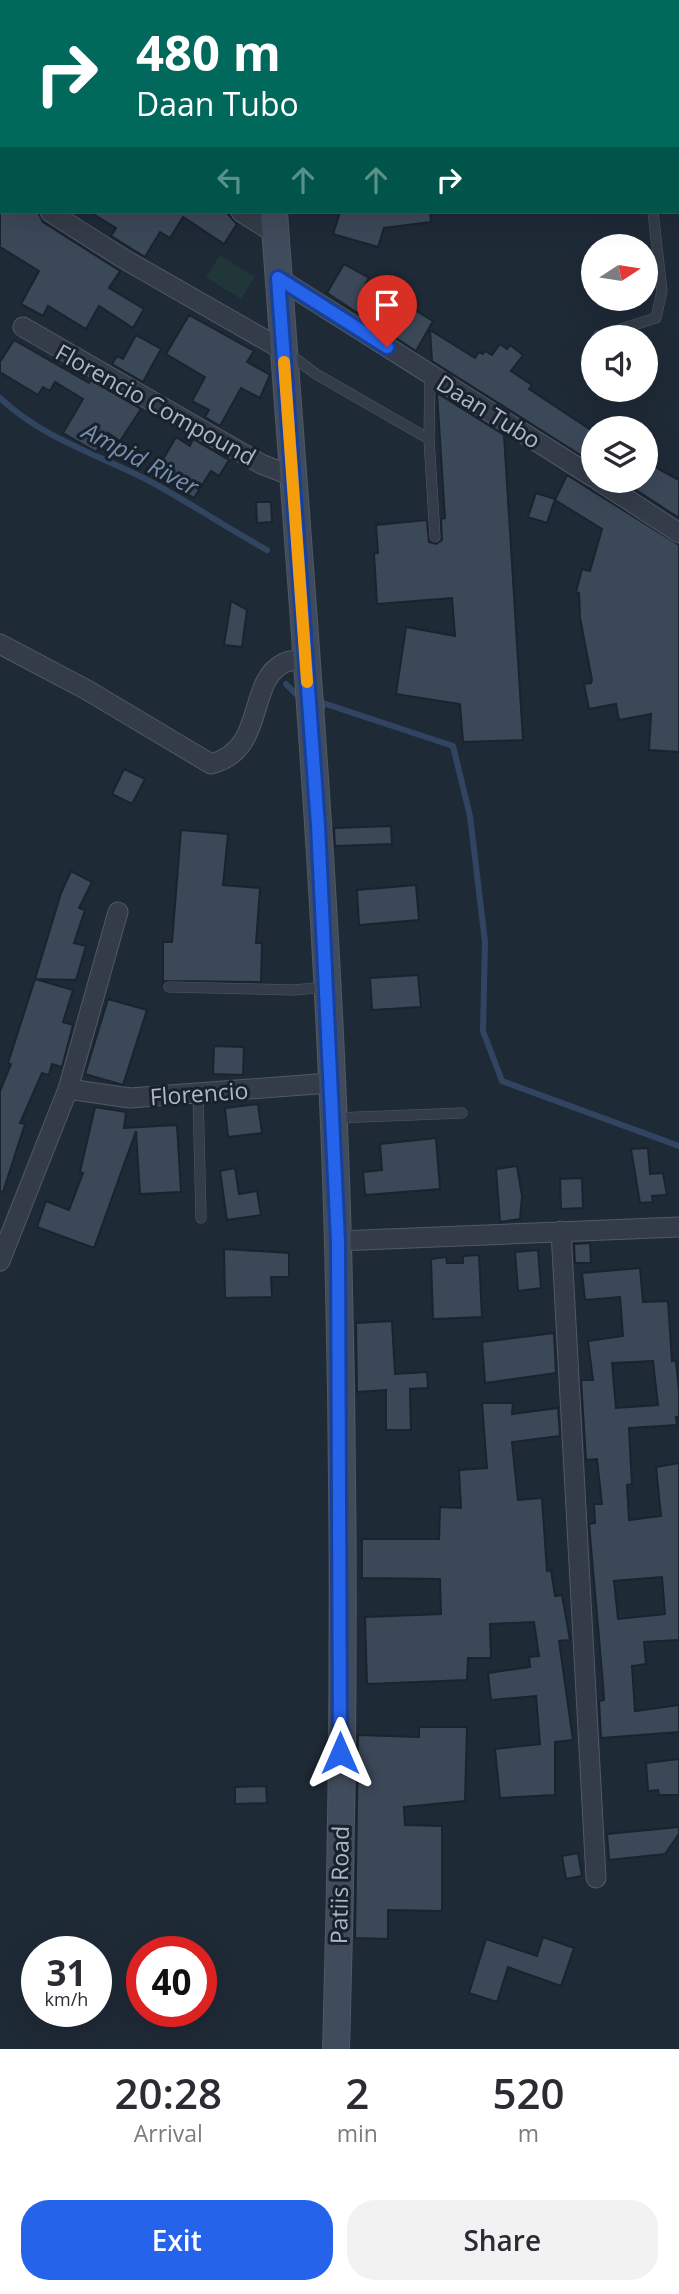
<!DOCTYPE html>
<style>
:root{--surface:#fff;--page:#f2f2f3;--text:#2b2b33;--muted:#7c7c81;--accent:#2563eb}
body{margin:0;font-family:"Open Sans",sans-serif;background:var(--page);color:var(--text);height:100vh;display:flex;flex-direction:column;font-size:26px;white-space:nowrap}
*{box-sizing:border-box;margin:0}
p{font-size:23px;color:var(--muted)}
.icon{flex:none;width:38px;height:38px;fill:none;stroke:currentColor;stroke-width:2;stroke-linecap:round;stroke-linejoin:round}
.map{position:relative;height:2049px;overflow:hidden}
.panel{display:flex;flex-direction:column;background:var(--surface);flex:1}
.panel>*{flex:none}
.guide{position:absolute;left:0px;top:0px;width:679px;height:214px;box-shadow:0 7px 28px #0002;background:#00695c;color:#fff;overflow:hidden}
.needle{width:46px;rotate:78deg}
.buttons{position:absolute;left:581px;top:234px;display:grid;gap:14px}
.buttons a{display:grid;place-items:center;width:77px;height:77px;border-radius:50%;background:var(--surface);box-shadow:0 7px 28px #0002;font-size:35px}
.speed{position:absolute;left:21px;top:1936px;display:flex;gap:14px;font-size:35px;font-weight:700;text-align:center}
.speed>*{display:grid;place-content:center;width:91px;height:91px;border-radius:50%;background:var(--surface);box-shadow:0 7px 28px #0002;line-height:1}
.speed small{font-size:18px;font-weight:400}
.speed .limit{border:10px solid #d22;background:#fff;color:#111}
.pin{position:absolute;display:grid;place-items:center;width:60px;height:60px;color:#fff;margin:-72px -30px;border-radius:50% 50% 50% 0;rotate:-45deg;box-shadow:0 0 7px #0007}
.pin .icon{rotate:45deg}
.me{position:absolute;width:77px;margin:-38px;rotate:0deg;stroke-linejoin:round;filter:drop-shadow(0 0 5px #0008)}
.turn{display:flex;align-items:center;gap:24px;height:147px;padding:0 21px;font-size:32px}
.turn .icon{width:91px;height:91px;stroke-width:2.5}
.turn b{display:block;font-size:49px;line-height:60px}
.lanes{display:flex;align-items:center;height:66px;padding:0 21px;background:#0003;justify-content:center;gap:35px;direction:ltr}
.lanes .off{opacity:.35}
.eta{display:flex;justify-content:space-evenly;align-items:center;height:119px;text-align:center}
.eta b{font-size:42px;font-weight:600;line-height:49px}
.button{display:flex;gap:14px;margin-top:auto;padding:14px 21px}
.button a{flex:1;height:80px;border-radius:28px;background:var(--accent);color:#fff;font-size:28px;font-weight:600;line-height:80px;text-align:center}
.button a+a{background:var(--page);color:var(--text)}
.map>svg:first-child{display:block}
</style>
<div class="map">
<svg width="679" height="2049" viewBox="0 0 679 2049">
<rect width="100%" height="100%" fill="#1f2a37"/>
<path fill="#213638" d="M220,255L255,277L241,299L206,277Z"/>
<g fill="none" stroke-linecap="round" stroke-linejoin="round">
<path stroke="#324560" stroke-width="6" d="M0,398C44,440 103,456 155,484C193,505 229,529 267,550
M286,684L297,695
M322,709L323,703L453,746L470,816L485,942L483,1031L502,1081L679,1146"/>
</g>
<path fill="#3b4858" stroke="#1a232e" stroke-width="2" fill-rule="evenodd" d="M0,212H38L43,222L120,271L109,288L144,309L133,328L99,306L86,329L48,306L43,316L21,304L39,271L0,247Z
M90,212H226L237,224L224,244L183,217L170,238L160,232L145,257L111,236L116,228Z
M340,212H430L431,222L384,228L378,247L333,234Z
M344,264L369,278L365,285L378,293L376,297L407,315L411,308L433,321L416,351L327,293Z
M189,315L254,351L247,362L270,375L260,398L241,388L220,426L205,417L209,410L192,401L205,377L166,354Z
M430,330L475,358L479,352L483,354L485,351L492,355L500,344L507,349L510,345L523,355L511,371L532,385L529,389L591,430L593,425V463L432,361Z
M136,335L161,349L143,382L112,364L117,356L123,359Z
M14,340L89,383L91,380L141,409L120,441L108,433L96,452L63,433L83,399L55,382L50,391L43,387L38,395L0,372V362Z
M437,393L504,435L523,740L463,742L460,704L396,694L406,627L455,636L452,598L377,604L374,553H378L376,525L427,520L429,542L436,544L442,540L441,519L445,518Z
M176,437L190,446L193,439L229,460L219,476L211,471L194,498L154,475Z
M646,462L679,480V518L622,481H646Z
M567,475L679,545V752L649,750L651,714L619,720L616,704L589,709L584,684L591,683L592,680L580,618L579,593L576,592L582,569L590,571L602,529L555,500Z
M536,493L555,499L547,523L528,517Z
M256,502H271L272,522L257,523Z
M231,601L247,610L242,647L224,645Z
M124,769L145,779L132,804L112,794Z
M391,826L392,844L335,846L334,828Z
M181,830L228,834L223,885L260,888L256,943H262L261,982L163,981V942H172Z
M71,871L92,882L79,908L85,910L74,943L86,946L76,980L35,979L61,893Z
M416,885L419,920L359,925L357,890Z
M418,975L421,1007L372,1010L370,978Z
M35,979L73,990L63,1022L73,1025L62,1067L52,1064L49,1075L42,1073L20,1123L25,1124L3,1192H0V1091L11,1064L8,1063Z
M108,999L147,1010L123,1085L85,1074Z
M214,1046L244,1047L243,1075L213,1074Z
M258,1104L262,1133L228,1137L225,1108Z
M95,1107L126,1112L124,1128L177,1125L181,1192L140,1194L136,1131L94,1248L37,1227L46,1201L69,1210L83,1173L80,1172Z
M436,1138L440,1189L365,1195L363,1172L382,1170L380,1144Z
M648,1148L650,1174L663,1173L667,1195L652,1196L653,1202L640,1203L631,1149Z
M517,1166L522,1196L520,1219L500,1222L496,1169Z
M235,1168L239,1194L257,1191L261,1215L227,1220L220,1171Z
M582,1178L583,1208L561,1209L560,1179Z
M590,1243L591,1263H575L574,1244Z
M224,1249L289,1253V1277H271L272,1297L225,1298Z
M538,1250L541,1288L518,1291L515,1252Z
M479,1255L482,1317L433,1319L431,1259L446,1257L447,1263H463V1256Z
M640,1268L643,1302L668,1301L672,1361H676L679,1391V1417H676L677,1425L629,1428L632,1484L627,1485L629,1520L661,1516L656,1467L679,1463V1640L644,1642L646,1664L632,1666L635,1711L679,1705V1732L601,1738L599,1701L604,1700L603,1684L589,1524L595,1523L594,1504H602L597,1459L586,1460L581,1380H593L588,1341L623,1336L620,1297L585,1300L582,1273ZM653,1361L658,1405L616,1408L612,1363ZM662,1577L665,1614L618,1619L614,1581Z
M392,1321L395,1374L427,1372L428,1388L410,1389L411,1430H386V1390L357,1392L356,1323Z
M554,1333L556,1373L485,1383L482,1342Z
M482,1403H513L512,1414L558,1408L560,1436L512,1442L518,1500L542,1498L547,1571L551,1570L555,1596L562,1595L570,1640L559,1641L573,1740L555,1742V1795L500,1798L495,1749L540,1744L536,1696L491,1700L488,1673L530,1667L529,1657L539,1656L534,1622L490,1624L491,1658H468L467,1680L367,1684L365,1617L441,1614L440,1579L362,1578V1539H439L440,1507L461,1508L459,1470L487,1468Z
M419,1727H467L465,1801L404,1807L405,1825L442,1826V1911L388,1910V1939L355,1938L358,1735L419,1737Z
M679,1759V1795H659L658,1790L648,1791L646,1763Z
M266,1786L267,1803L235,1804V1787Z
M679,1827V1834L665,1854L609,1860L607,1834Z
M578,1853L582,1876L566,1879L562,1856Z
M543,1937L574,1948L561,1986L508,1967L497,2002L469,1993L486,1939L537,1956Z"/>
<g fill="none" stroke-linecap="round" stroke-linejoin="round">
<g stroke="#505966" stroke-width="11">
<path id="lane" d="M626,0V2
M598,336L656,318L662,291L653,212
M289,354L316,374L429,439
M430,374L429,439L435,537
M169,987L294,990L326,987
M198,1093L201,1218
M335,1118L462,1113"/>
</g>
<g stroke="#505966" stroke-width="21">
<path id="street" d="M0,59L2,60
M0,180L2,181
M50,212L124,259L283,350
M241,212L276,234
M278,278L593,477
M23,327L261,464L292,476
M599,481L679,533
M0,644L87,690L211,764C267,750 246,681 284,663C290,660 299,660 305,658
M68,1089L130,1098L330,1083
M561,1231L596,1878
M338,1241L679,1227
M0,1261L68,1089L118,912"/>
</g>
<g stroke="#505966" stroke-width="28">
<path id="secondary" d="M261,0V2
M274,212C298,556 329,900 338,1245C345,1512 344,1781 336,2049"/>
</g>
<use href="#lane" stroke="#333c48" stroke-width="10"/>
<use href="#street" stroke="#333c48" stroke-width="19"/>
<use href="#secondary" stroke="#404b5b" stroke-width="26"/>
</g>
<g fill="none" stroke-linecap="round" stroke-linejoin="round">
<g stroke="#184099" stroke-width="18">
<path id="route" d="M340,1753L338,1241L318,825L278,278L387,347"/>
</g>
<use href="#route" stroke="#2563eb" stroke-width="12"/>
<path stroke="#f59e0b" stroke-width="12" d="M284,362L307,682"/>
</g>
<g text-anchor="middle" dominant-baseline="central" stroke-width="6" stroke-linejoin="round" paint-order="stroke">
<g font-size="23" fill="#adb6c5" stroke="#18212c">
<text transform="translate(156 404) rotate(29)">Florencio Compound</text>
<text transform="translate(489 411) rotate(32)">Daan Tubo</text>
<text transform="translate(199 1093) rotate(-4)">Florencio</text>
<text transform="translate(339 1885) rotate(-89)">Patiis Road</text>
</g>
<g font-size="24" font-style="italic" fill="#748eae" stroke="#18212c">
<text transform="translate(141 458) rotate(28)">Ampid River</text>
</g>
</g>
</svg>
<div class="buttons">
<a><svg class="needle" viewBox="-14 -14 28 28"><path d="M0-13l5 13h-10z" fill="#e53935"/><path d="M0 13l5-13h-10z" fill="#7c7c81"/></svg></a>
<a><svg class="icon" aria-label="sound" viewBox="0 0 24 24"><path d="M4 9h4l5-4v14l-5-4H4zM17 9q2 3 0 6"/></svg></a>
<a><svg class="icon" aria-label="layers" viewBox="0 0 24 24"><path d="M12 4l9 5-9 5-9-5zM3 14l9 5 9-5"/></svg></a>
</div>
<div class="speed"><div>31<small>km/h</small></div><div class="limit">40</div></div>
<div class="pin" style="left:387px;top:347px;background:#d93025"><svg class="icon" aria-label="arrive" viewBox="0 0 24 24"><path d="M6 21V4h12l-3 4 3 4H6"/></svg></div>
<svg class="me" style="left:340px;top:1753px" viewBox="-20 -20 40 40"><path d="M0-17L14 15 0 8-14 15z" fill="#2563eb" stroke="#fff" stroke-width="4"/></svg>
<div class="guide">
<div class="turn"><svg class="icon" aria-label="right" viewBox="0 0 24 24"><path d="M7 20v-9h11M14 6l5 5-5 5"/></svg><div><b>480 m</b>Daan Tubo</div></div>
<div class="lanes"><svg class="icon off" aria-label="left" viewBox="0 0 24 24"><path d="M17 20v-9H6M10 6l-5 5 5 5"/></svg><svg class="icon off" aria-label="ahead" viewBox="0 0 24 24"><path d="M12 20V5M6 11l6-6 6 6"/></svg><svg class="icon off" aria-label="ahead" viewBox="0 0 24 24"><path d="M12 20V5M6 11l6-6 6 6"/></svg><svg class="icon" aria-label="right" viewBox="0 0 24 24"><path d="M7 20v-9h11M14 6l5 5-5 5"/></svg></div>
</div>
</div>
<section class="panel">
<div class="eta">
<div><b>20:28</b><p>Arrival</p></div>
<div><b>2</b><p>min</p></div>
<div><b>520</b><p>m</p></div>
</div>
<div class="button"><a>Exit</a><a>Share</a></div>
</section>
